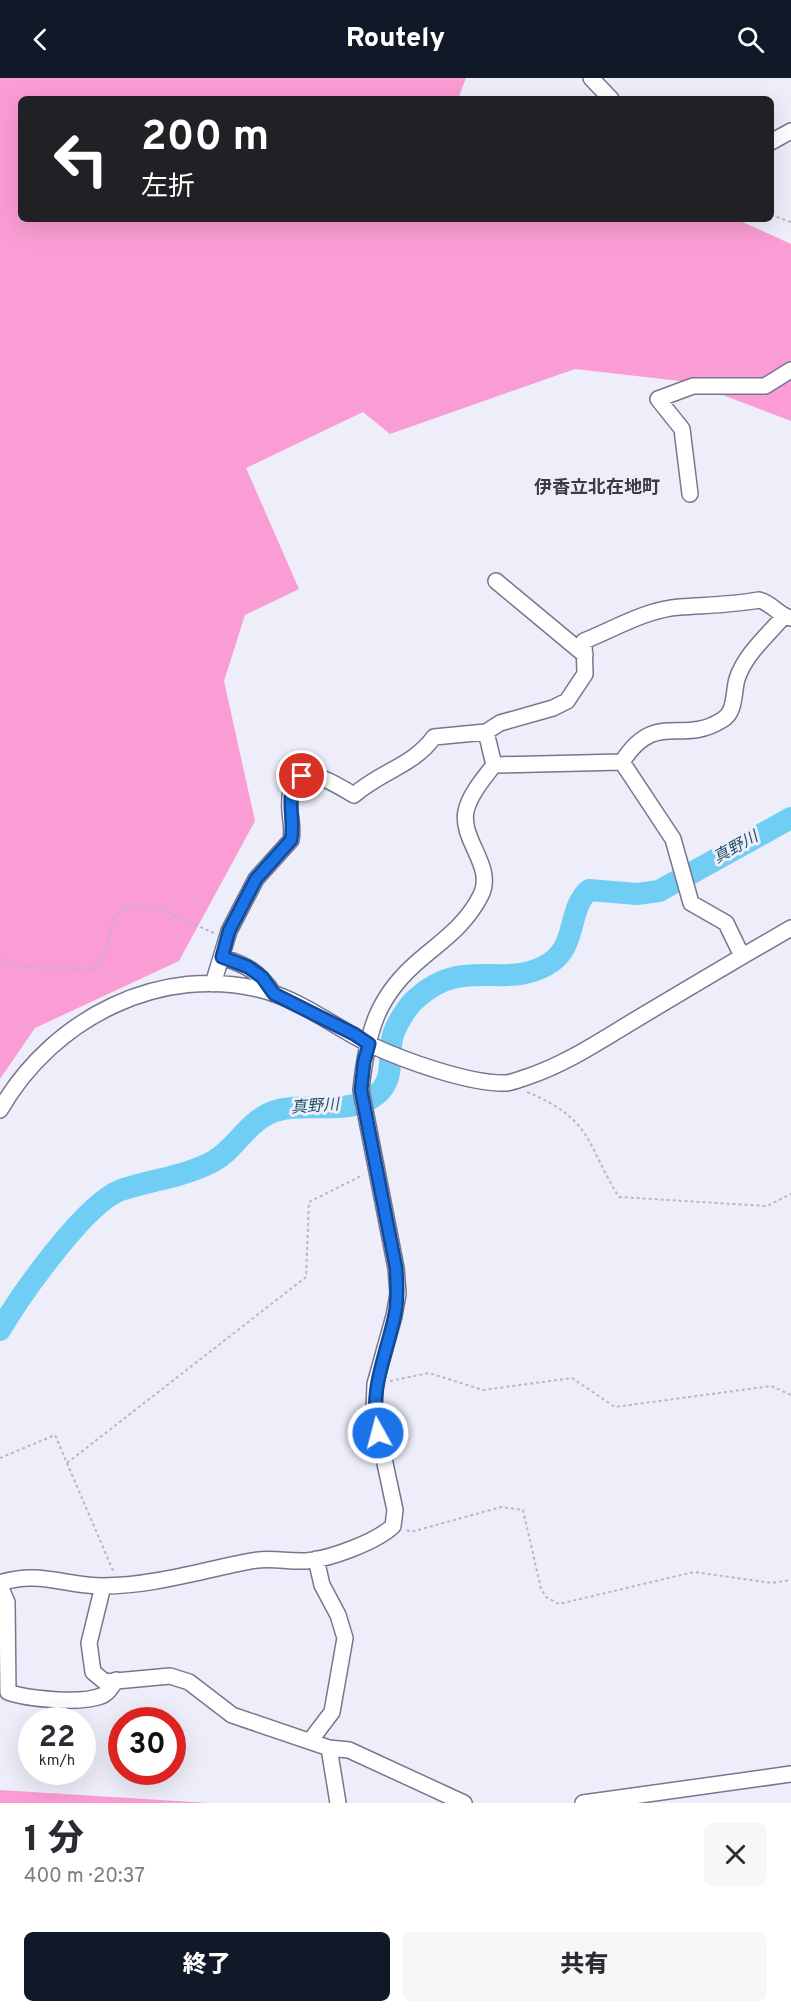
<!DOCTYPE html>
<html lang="ja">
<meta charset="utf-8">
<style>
:root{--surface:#fff;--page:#f7f7f7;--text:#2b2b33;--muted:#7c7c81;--accent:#111827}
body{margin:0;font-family:Overpass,"Noto Sans JP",sans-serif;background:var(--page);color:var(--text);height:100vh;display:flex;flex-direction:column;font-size:22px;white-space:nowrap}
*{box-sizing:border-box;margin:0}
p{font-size:20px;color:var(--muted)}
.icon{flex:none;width:33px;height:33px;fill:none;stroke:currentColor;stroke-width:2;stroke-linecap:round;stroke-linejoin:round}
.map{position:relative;height:1725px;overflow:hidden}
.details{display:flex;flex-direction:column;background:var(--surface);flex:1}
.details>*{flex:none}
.top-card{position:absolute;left:18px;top:18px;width:756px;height:126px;border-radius:9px;box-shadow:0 6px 24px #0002;background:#202124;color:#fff;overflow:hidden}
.speed{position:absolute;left:18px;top:1629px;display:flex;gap:12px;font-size:30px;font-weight:700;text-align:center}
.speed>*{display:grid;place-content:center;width:78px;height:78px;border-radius:50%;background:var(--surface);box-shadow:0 6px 24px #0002;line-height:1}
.speed small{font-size:15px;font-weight:400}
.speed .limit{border:9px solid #d22;background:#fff;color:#111}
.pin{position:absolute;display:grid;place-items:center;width:51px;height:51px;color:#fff;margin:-26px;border:3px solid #fff;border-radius:50%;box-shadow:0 2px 6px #0007}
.me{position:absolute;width:66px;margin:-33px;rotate:353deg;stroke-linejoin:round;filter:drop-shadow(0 0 4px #0008)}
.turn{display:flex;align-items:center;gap:21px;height:126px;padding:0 24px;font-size:27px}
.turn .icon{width:78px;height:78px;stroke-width:2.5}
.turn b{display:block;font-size:42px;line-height:51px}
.round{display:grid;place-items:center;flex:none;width:63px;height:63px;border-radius:9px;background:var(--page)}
.overview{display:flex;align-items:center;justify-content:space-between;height:102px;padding:0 24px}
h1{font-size:36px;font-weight:800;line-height:45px}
.primary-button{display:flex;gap:12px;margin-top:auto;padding:12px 24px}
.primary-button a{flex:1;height:69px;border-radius:9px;background:var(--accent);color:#fff;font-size:24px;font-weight:800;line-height:69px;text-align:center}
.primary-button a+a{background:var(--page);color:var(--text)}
header{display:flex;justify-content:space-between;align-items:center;height:78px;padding:0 24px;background:var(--accent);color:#fff;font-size:27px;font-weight:800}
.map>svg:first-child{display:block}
</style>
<header><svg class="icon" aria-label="back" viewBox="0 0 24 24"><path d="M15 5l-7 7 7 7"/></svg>Routely<svg class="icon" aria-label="search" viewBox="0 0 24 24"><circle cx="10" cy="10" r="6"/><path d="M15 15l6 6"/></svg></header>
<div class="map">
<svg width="791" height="1725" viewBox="0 0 791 1725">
<rect width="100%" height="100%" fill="#edeefa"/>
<path fill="#fa9dd4" d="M0,0H466L458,21H21V141H736L791,166V343L689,304L575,291L390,356L363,334L246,390L299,511L245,537L224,603L255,743L179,883L35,950L0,1001Z
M0,1712L209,1725H0Z"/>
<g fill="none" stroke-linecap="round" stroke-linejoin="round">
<path stroke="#70cdf3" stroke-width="22" d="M0,1252C20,1218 85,1125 121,1112C151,1102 183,1099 212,1084C237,1071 249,1039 279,1032C309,1024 350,1038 376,1017C398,999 385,976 394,954C398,944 408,927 417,920C464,878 501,911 545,888C579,871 566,832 589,812L637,816L659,813L791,740"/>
<g stroke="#767691" stroke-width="18">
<path id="minor" d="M591,0L611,21
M771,64L791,53
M690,416L682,351L658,321L693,308H765L791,292
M496,503L585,577
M486,654L494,687
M622,684L673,761L691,825L726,845L742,878
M222,879C248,888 258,893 274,916
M213,906L229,853L256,801L291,762C293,751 291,744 290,734C286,675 325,700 354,717C381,693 413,688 434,659L486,654L500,645L553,630L567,623L585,596L584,563C614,551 647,531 680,529C708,527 731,527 759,522C772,525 779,538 791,540
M0,1032C52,941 161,884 266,913C304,924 336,950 371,967C403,982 469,1006 505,1005C512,1005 520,1001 527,999C566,986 600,963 635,942C687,911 739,880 791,850
M0,1505C38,1492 66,1508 103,1508C153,1508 203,1492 251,1483C272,1479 286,1484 306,1483C330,1481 376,1464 393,1448L395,1432L374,1334L375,1306L394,1238L398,1216L396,1190L361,1012C367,954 376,918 422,880C446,860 467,845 481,817C495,788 460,762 466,733C470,716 484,700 494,687L622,684C656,631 681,668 722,642C736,634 733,615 737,601C745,576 768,557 784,538
M0,1508L7,1524L8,1614C27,1621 81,1626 101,1618C108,1616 112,1608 116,1602
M103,1508L89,1565L93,1594L105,1604L170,1598L189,1604L232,1637L329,1670L349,1672L464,1725
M310,1663L332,1634L345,1560L338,1537L322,1507L316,1481
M329,1670L338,1725
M583,1725L791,1696"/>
</g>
<path stroke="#b7b8c4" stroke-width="2" stroke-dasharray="3 3" stroke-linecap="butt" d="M771,137L791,144
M0,881L22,889L95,891L107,870L113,841L129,828L157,830L214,855
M527,1014C594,1042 585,1065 619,1119L767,1128L791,1116
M390,1303L429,1295L483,1312L572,1300L615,1329L771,1308L791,1317
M0,1380L55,1357L114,1495
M67,1385L306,1199L309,1124L363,1097
M407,1452L411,1454L501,1429L523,1432L541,1511L546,1519L559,1526L694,1494L772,1505L791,1502"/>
<use href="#minor" stroke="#fff" stroke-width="15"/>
</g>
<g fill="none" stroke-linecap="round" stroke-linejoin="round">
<g stroke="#114b97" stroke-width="15">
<path id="route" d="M302,698C282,715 296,739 291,762L256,801L229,853L222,879L248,889L262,899L274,916L354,956L369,966L364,984L361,1012L396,1190C397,1206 398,1221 395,1236C386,1280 369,1309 378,1355"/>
</g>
<use href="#route" stroke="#1a73e8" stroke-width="10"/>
</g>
<g text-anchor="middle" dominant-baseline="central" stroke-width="6" stroke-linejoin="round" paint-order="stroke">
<g font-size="16" font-style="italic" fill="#1f5367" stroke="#edeefa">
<text transform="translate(736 770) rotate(-29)">真野川</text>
<text transform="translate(315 1029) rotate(-4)">真野川</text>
</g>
<g font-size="18" font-weight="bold" fill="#3b3b47" stroke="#edeefa">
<text x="597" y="410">伊香立北在地町</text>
</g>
</g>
</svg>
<div class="speed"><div>22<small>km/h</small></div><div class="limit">30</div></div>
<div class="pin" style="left:302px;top:698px;background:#d93025"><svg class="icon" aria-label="arrive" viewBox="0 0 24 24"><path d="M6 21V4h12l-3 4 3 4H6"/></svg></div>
<svg class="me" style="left:378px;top:1355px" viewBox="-20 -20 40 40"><circle r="17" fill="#1a73e8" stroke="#fff" stroke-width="3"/><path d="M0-11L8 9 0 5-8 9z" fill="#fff"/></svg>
<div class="top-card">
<div class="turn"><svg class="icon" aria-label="left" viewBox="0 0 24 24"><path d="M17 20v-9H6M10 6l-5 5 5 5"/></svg><div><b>200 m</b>左折</div></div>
</div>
</div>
<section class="details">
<div class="overview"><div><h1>1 分</h1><p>400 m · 20:37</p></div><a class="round"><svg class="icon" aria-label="close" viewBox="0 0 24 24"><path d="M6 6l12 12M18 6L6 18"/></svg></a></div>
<div class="primary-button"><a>終了</a><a>共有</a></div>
</section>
